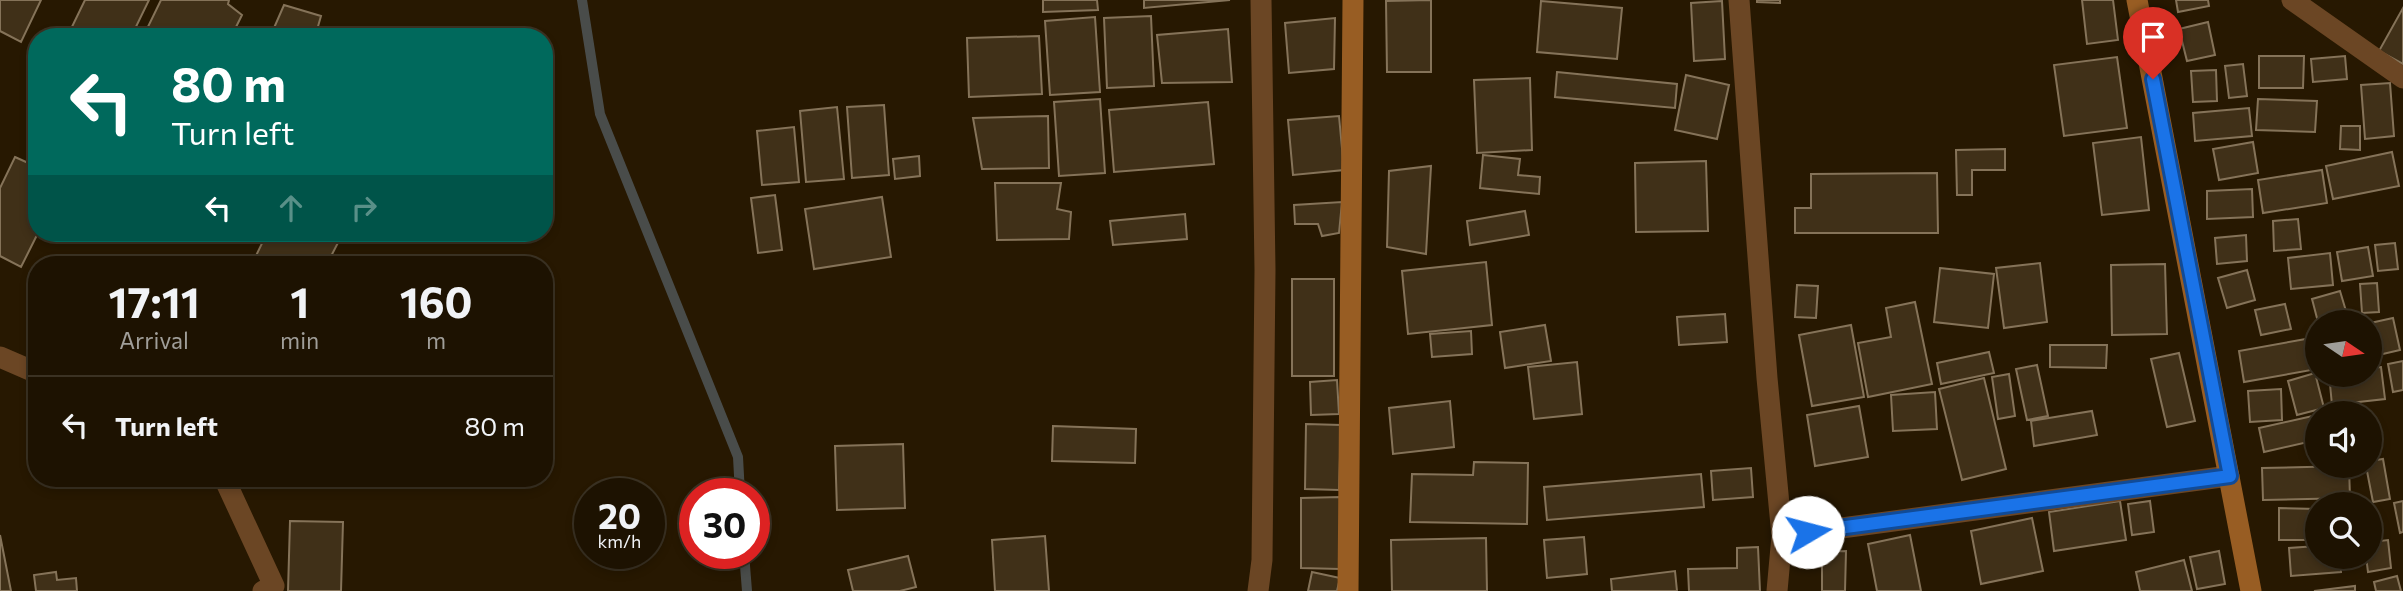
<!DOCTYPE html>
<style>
:root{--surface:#1d1201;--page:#2a2010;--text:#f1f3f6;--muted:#a09e99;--line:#3b3223}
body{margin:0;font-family:Commissioner,sans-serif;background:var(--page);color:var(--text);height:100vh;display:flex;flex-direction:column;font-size:26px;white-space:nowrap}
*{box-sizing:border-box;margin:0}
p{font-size:23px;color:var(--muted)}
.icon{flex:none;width:38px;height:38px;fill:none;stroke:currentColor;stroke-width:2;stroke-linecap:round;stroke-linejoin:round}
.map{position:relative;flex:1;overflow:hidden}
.sheet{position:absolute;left:28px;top:256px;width:525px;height:231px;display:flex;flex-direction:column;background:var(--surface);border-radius:28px;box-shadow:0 4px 10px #0003,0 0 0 2px var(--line)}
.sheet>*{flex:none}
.hud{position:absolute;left:28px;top:28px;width:525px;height:214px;border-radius:28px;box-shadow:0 4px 10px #0003,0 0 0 2px var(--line);background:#00695c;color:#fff;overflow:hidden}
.needle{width:46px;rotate:103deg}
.buttons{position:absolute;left:2305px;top:310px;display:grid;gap:14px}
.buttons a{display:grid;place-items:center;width:77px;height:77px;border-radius:50%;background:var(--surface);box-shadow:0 4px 10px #0003,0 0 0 2px var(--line);font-size:35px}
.speed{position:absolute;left:574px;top:478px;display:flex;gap:14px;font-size:35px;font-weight:700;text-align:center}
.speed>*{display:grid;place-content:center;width:91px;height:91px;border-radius:50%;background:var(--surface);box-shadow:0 4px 10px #0003,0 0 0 2px var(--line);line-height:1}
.speed small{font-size:18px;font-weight:400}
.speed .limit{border:10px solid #d22;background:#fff;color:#111}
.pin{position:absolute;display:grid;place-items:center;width:60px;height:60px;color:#fff;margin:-72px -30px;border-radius:50% 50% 50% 0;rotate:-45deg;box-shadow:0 0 7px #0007}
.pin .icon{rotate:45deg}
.me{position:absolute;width:77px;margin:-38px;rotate:82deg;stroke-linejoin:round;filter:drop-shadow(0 0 5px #0008)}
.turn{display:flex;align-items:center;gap:24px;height:147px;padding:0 28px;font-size:32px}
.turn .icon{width:91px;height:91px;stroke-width:2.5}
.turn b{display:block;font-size:49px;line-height:60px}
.lanes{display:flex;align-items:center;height:66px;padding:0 28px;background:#0003;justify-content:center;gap:35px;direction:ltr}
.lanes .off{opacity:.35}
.eta{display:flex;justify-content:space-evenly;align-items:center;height:119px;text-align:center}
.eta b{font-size:42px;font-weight:700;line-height:49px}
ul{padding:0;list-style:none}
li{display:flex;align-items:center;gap:21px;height:98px;padding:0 28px;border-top:2px solid var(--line)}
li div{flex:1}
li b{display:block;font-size:26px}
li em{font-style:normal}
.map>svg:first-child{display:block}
</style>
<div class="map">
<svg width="2403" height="591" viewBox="0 0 2403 591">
<rect width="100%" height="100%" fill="#271801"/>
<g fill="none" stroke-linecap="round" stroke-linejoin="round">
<path stroke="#494c4a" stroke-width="10" d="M582,0L600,114L738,457L740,494
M744,553L747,591"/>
</g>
<path fill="#403018" stroke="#857359" stroke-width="2" d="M0,0H41L21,42L0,31Z
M85,0H149L131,37H67Z
M161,0H229L228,4L242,15L231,37H143Z
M1043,0H1097L1098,10L1043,12Z
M1144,0H1230L1144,8Z
M1431,0V72H1387L1386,1Z
M1757,0H1780V3L1757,2Z
M2082,0H2113L2118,40L2087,44Z
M2176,0H2208L2209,6L2178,12Z
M1541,1L1622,8L1617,59L1537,52Z
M1722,1L1725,59L1694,61L1691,3Z
M284,5L321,16L317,30L333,37H270Z
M2403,8V64L2379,51Z
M1151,16L1154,86L1107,88L1104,18Z
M1095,17L1100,92L1050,95L1045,21Z
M1335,18L1334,69L1289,73L1285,23Z
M2208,22L2215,55L2187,61L2179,29Z
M1228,29L1232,82L1162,83L1157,35Z
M1039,36L1042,94L969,97L967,38Z
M2259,56H2304L2303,88H2259Z
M2345,56L2347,79L2313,82L2311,59Z
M2117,57L2127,128L2064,136L2054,65Z
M2243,64L2247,96L2229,98L2225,66Z
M2216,70L2217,101L2193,102L2191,71Z
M1557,72L1677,84L1675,108L1555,97Z
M1686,75L1729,85L1717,139L1675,130Z
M1530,78L1532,150L1477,153L1474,80Z
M2390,83L2394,136L2365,139L2361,85Z
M1100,99L1105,173L1059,176L1054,102Z
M2258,99L2317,101L2315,132L2256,130Z
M1208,102L1214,164L1114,172L1109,110Z
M884,105L889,175L852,178L847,107Z
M837,107L844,179L806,182L800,111Z
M2249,108L2252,136L2195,141L2193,113Z
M1048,116L1049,168L982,169L973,118Z
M1339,116L1344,170L1293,175L1288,120Z
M2341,126H2360V150L2340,149Z
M794,127L799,182L762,185L757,131Z
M2141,137L2149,210L2102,215L2093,143Z
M2253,142L2258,173L2219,180L2213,149Z
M2005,149V170H1972V195H1957L1956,150Z
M2392,152L2399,186L2333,199L2326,166Z
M1483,155L1520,159L1518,175L1540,177L1539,194L1480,188Z
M919,156L920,176L895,179L893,159Z
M15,157L37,167L38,233L21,267L0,256V188Z
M1706,161L1708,231L1636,232L1635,163Z
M1431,166L1426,254L1387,247L1389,171Z
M2322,170L2327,203L2263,213L2258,180Z
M1937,173L1938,233H1795V208H1811V174Z
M995,183H1061L1057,209L1071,212L1069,239L997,240Z
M2252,189L2253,217L2207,219V191Z
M775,195L782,250L758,253L751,198Z
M882,197L891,257L814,269L805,209Z
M1342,202L1339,233L1322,236L1318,224H1295L1294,205Z
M1525,211L1529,235L1470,245L1467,221Z
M1185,214L1187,239L1113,245L1110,221Z
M2298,219L2301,249L2274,251L2273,221Z
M267,233H343L327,264H252Z
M2246,235L2247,261L2217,264L2215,238Z
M2395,243L2398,269L2378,271L2375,245Z
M2368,247L2373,276L2342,281L2337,252Z
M2330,253L2333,285L2291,289L2288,258Z
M1486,262L1492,325L1408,334L1402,271Z
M2040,263L2047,322L2004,328L1996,268Z
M2165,264L2167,334L2112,335L2111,265Z
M1940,268L1994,274L1988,328L1934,322Z
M2247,270L2255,300L2227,308L2218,278Z
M1292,279H1334V376H1292Z
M2377,283L2379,312L2362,313L2360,284Z
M1797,285L1818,286L1816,318L1795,317Z
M2340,291L2349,321L2318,322L2312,299Z
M1915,302L1932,384L1868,397L1858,343L1891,337L1886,308Z
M2285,304L2291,329L2261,335L2255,310Z
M1725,314L1727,342L1679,345L1677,317Z
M2393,318L2400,350L2370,357V323Z
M1545,325L1551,361L1505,368L1500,332Z
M1851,325L1864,397L1812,406L1799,335Z
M1471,331L1472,354L1432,357L1430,334Z
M2317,337V369L2244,382L2239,351Z
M2050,345H2107L2106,368L2050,367Z
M1989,352L1994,373L1941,384L1937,363Z
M2179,353L2195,421L2167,427L2151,359Z
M2403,361V390L2393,392L2388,364Z
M1577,362L1582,414L1534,419L1528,367Z
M2037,365L2048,416L2027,420L2016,369Z
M2381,367L2385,399L2332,405L2329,374H2370V368Z
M2315,373L2324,408L2297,415L2288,381Z
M2009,374L2015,416L1998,419L1992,377Z
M1984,378L2006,469L1962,480L1939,389Z
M1337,380L1339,414L1311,415L1310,382Z
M2281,389L2282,420L2250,422L2248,391Z
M1935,392L1937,429L1893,431L1891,395Z
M1450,401L1454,447L1393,454L1389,408Z
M1859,406L1868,457L1815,466L1807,415Z
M2092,411L2097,435L2034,446L2031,421Z
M2317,415V440L2264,452L2259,428Z
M1306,424L1341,425L1339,490L1305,489Z
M1053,426L1136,429L1135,463L1052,461Z
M903,444L905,508L837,510L835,446Z
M2383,459L2390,499L2373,502L2366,466H2370V461Z
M1474,462L1528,463L1527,524L1410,522L1412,474L1473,475Z
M2349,466L2350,498L2263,500L2262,468Z
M1751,468L1753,497L1713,500L1711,471Z
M1701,474L1704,507L1547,520L1544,487Z
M1340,497V569L1301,568V498Z
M2120,501L2126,540L2054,551L2049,512Z
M2150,501L2154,532L2132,535L2128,504Z
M2403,501V532L2400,533L2394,503Z
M2279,508L2317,509L2316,540H2279Z
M2032,518L2043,571L1981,584L1971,531Z
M290,521L343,522L341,591H288Z
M0,535L11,591H0Z
M1910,535L1921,591H1877L1868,544Z
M1045,536L1049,591H995L992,540Z
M1584,537L1587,574L1547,578L1544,540Z
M1486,538L1487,591H1392L1391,540Z
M2388,540L2391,568L2368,572L2366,556H2370V553H2373L2371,542Z
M2317,546V556H2340L2341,572L2291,576L2289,548Z
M1758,547L1760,591H1689L1688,569L1737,568V548Z
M1846,551L1845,591H1822V552Z
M2219,551L2225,584L2197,589L2190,557Z
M908,556L916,587L900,591H853L848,570Z
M2184,560L2192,591H2140L2136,572Z
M1675,571L1677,591H1612L1611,579Z
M56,572L57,580L76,578L77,591H36L34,575Z
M1312,572L1340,578L1337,591H1308Z
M2397,576L2401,591H2376L2374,582Z
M2355,586V591H2314Z"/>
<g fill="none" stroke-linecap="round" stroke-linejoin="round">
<path stroke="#6b4624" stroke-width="21" d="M1739,0L1767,378L1782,536L1777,591
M2292,0L2403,78
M0,357L37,373
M224,478L274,586L263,591
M1782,536L2229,476
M1258,591L1262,560L1265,270L1261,0"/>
<path stroke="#985d23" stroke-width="21" d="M2137,0L2251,591
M1348,591L1353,0"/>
</g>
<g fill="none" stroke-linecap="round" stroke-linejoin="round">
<g stroke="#114b97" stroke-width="18">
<path id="route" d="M1808,532L2230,476L2153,79"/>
</g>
<use href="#route" stroke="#1a73e8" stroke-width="12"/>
</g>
</svg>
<div class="buttons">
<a><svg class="needle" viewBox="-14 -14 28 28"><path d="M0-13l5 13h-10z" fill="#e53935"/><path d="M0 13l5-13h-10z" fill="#a09e99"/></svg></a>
<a><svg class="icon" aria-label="sound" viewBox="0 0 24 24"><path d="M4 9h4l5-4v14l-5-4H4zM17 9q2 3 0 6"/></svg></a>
<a><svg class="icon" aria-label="search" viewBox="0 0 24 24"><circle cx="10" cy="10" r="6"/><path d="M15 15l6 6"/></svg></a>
</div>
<div class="speed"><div>20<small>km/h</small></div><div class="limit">30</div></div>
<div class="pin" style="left:2153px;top:79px;background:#d93025"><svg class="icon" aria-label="arrive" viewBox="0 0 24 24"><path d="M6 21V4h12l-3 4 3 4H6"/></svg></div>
<svg class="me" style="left:1808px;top:532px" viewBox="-20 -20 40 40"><circle r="19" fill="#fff"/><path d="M0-13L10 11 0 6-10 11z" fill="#1a73e8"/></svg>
<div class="hud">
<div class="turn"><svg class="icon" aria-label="left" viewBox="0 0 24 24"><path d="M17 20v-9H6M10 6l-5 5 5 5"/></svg><div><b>80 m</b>Turn left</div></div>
<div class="lanes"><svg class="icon" aria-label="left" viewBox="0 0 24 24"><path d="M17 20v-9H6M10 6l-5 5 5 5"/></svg><svg class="icon off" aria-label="ahead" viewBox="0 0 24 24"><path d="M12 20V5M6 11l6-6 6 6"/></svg><svg class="icon off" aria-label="right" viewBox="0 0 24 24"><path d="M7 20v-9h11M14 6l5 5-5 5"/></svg></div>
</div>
<section class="sheet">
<div class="eta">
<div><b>17:11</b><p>Arrival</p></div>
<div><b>1</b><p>min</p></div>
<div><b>160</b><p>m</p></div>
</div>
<ul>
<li><svg class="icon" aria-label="left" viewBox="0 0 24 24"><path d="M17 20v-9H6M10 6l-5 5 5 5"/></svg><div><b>Turn left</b></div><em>80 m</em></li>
</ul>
</section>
</div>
